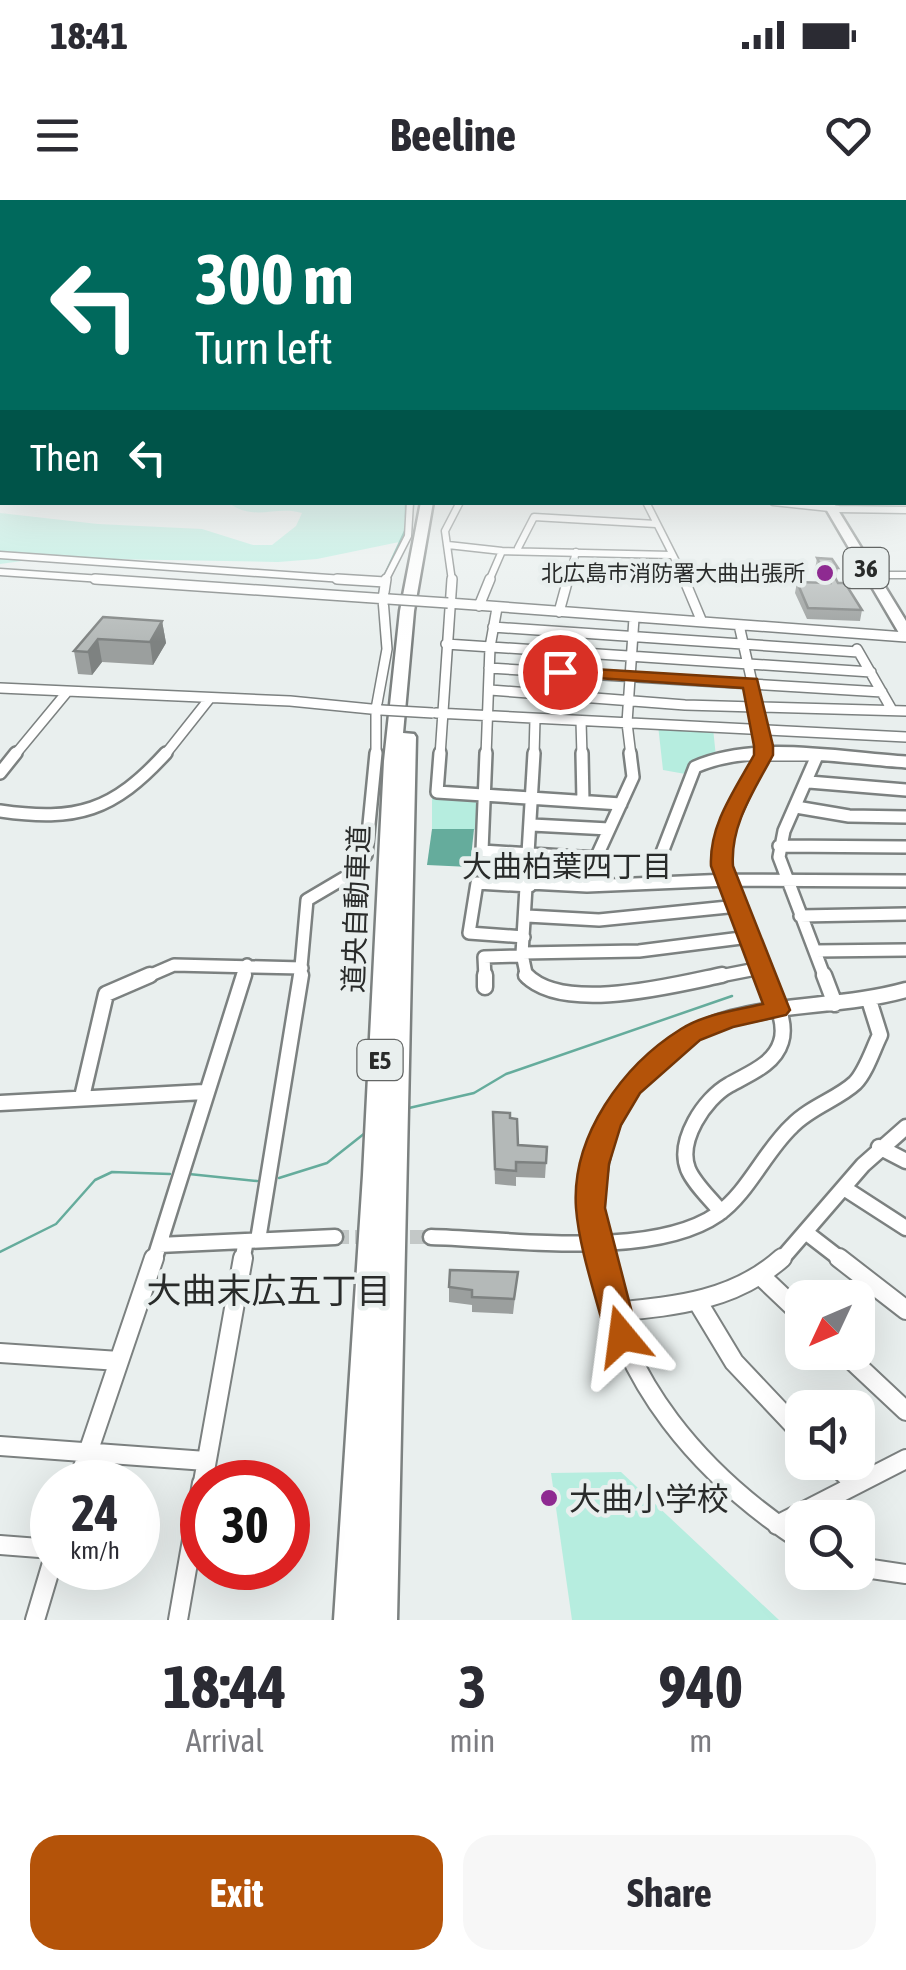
<!DOCTYPE html>
<meta charset="utf-8">
<style>
:root{--surface:#fff;--page:#f7f7f7;--text:#2b2b33;--muted:#7c7c81;--accent:#b45309}
body{margin:0;font-family:"Asap Condensed","Noto Sans JP",sans-serif;background:var(--page);color:var(--text);height:100vh;display:flex;flex-direction:column;font-size:38px;white-space:nowrap}
*{box-sizing:border-box;margin:0}
p{font-size:32px;color:var(--muted)}
.icon{flex:none;width:55px;height:55px;fill:none;stroke:currentColor;stroke-width:2;stroke-linecap:round;stroke-linejoin:round}
.map{position:relative;height:1420px;overflow:hidden}
.drawer{display:flex;flex-direction:column;background:var(--surface);flex:1}
.drawer>*{flex:none}
.guide{position:absolute;left:0px;top:0px;width:908px;height:305px;box-shadow:0 10px 40px #0002;background:#00695c;color:#fff;overflow:hidden}
.needle{width:65px;rotate:226deg}
.controls{position:absolute;left:785px;top:1080px;display:grid;gap:20px}
.controls a{display:grid;place-items:center;width:90px;height:90px;border-radius:20px;background:var(--surface);box-shadow:0 10px 40px #0002;font-size:50px}
.speed{position:absolute;left:30px;top:1260px;display:flex;gap:20px;font-size:50px;font-weight:700;text-align:center}
.speed>*{display:grid;place-content:center;width:130px;height:130px;border-radius:50%;background:var(--surface);box-shadow:0 10px 40px #0002;line-height:1}
.speed small{font-size:25px;font-weight:400}
.speed .limit{border:15px solid #d22;background:#fff;color:#111}
.pin{position:absolute;display:grid;place-items:center;width:85px;height:85px;color:#fff;margin:-42px;border:5px solid #fff;border-radius:50%;box-shadow:0 2px 10px #0007}
.me{position:absolute;width:110px;margin:-55px;rotate:344deg;stroke-linejoin:round;filter:drop-shadow(0 0 8px #0008)}
.turn{display:flex;align-items:center;gap:35px;height:210px;padding:0 30px;font-size:45px}
.turn .icon{width:130px;height:130px;stroke-width:2.5}
.turn b{display:block;font-size:70px;line-height:85px}
.then{display:flex;align-items:center;height:95px;padding:0 30px;background:#0003;gap:20px;font-size:38px}
.eta{display:flex;justify-content:space-evenly;align-items:center;height:170px;text-align:center}
.eta b{font-size:60px;font-weight:700;line-height:70px}
.primary-button{display:flex;gap:20px;margin-top:auto;padding:20px 30px}
.primary-button a{flex:1;height:115px;border-radius:30px;background:var(--accent);color:#fff;font-size:40px;font-weight:700;line-height:115px;text-align:center}
.primary-button a+a{background:var(--page);color:var(--text)}
.status{display:flex;justify-content:space-between;align-items:center;height:70px;padding:0 50px;background:var(--surface);direction:ltr}
.status svg{height:28px;fill:currentColor}
header{display:flex;justify-content:space-between;align-items:center;height:130px;padding:0 30px;background:var(--surface);font-size:45px;font-weight:700}
.map>svg:first-child{display:block}
</style>
<div class="status"><b>18:41</b><svg viewBox="0 0 49 12"><path d="M0 12V9h3v3zM5 12V6h3v6zM10 12V3h3v9zM15 12V0h3v12zM26 1h20v11H26zM47 4h2v5h-2z"/></svg></div>
<header><svg class="icon" aria-label="menu" viewBox="0 0 24 24"><path d="M4 6h16M4 12h16M4 18h16"/></svg>Beeline<svg class="icon" aria-label="heart" viewBox="0 0 24 24"><path d="M12 20l-8-8c-3-5 5-10 8-4 3-6 11-1 8 4z"/></svg></header>
<div class="map">
<svg width="906" height="1420" viewBox="0 0 906 1420">
<rect width="100%" height="100%" fill="#e9efee"/>
<path fill="#b6eddf" d="M229,303H416L404,341L317,359L278,362L44,358L0,364V313L98,324L202,329L253,345H272L296,326L302,313C276,305 254,322 229,303Z
M658,525L713,528L716,557L691,575L663,570Z
M432,593L486,595L483,630L432,629Z
M621,1272L779,1420H572L551,1273Z"/>
<path fill="#65ac9c" d="M432,629H474L470,667L427,665Z"/>
<g fill="none" stroke-linecap="round" stroke-linejoin="round">
<path stroke="#65ac9c" stroke-width="2.5" d="M406,302V317
M382,381L406,329
M409,908L474,893L506,874L732,796
M189,974L257,981
M279,978L327,963L365,933
M0,1052L56,1024L95,980L112,972L170,974"/>
<path stroke="#c3c8c7" stroke-width="14" stroke-dasharray="14 6" stroke-linecap="butt" d="M335,1037H372
M390,1037H431"/>
<g stroke="#7c8180" stroke-width="9">
<path id="street-far4" d="M646,302L686,381
M773,302L839,309L906,310
M448,345L502,351L671,355
M518,348L534,317L656,324
M0,355L372,381
M0,372L131,381
M870,375H906
M385,381L408,336L410,302
M452,381L445,331L460,302
M489,381L502,351
M568,381L576,352"/>
</g>
<g stroke="#7c8180" stroke-width="12">
<path id="street-far3" d="M95,379L388,399
M337,379L385,382
M684,379L702,422
M448,403L906,437
M479,406L490,379
M559,412L568,379
M739,425L759,513L762,556
M493,427L858,452
M446,444L871,472
M857,449L892,510
M489,468L882,492
M0,488L290,501L381,510
M490,490L685,505L906,511
M436,513L906,537
M581,521L582,556
M14,556L67,492
M164,556L210,498
M376,556V509L387,449L383,399L386,379
M440,556L452,379
M486,556L490,447L497,408
M534,556L535,519
M631,556L627,523L634,418
M738,556H813"/>
</g>
<g stroke="#7c8180" stroke-width="16">
<path id="street-far2" d="M440,553L437,592L621,604
M486,553L482,651L596,658L633,577L630,553
M582,553L583,601
M762,553L725,636L722,667L766,778
M816,558L784,631L779,657L825,778
M0,573L16,553
M809,582L906,590
M796,607L849,616L906,617
M0,611C77,622 113,611 166,553
M532,625L609,629
M779,646L906,647
M530,683L587,686L728,680L906,681
M661,683L656,668L695,567C757,540 840,558 906,562
M527,716L599,720L738,706
M800,716L906,714
M524,737L469,733L477,683L530,686
M815,751L906,750
M522,753L639,751L749,737
M144,778L174,765L302,768
M243,778L247,765
M300,778L307,700L351,674L366,655L376,553
M485,778L484,757L522,756
M527,778L522,754L534,553
M710,778L761,768"/>
</g>
<g stroke="#7c8180" stroke-width="19">
<path id="street-far1" d="M485,775V787
M526,775C563,814 674,785 722,775
M824,775L835,804
M82,897L106,794L150,775
M0,903L204,892
M879,947L906,961
M844,988L906,1028
M721,1012C711,999 694,984 688,969C677,941 704,899 729,885C748,874 774,865 781,842C788,821 772,794 765,775
M808,1034L843,1061
M431,1037C511,1039 652,1060 718,1014C748,993 765,951 792,926C810,907 838,899 855,883C866,872 873,849 880,835L869,800
M258,1040L301,775
M159,1045L335,1037
M154,1061L244,775
M242,1061L246,1041
M600,1061C584,955 619,849 732,818C789,803 849,806 906,790
M780,1061L863,965L906,927"/>
</g>
<g stroke="#7c8180" stroke-width="22">
<path id="street" d="M600,1058C619,1181 701,1275 802,1341
M839,1058L906,1110
M763,1078L802,1115
M699,1104L734,1162L802,1234
M614,1112C675,1106 734,1101 782,1058
M843,1152L906,1211
M0,1153L119,1161
M0,1246L206,1261
M832,1262L855,1284
M78,1282L154,1058
M203,1282L243,1058
M777,1325L906,1259
M0,1345L52,1349
M858,1367L906,1374
M35,1420L52,1363
M178,1420L202,1283"/>
</g>
<g stroke="#7c8180" stroke-width="5">
<path id="highway" d="M421,302H433L414,411L403,533L414,534L416,537L397,1420H334L363,975L384,561L400,411Z
M822,302H833L906,421V437L899,433Z"/>
</g>
<use href="#street-far4" stroke="#fff" stroke-width="6"/>
<use href="#street-far3" stroke="#fff" stroke-width="9"/>
<use href="#street-far2" stroke="#fff" stroke-width="11"/>
<use href="#street-far1" stroke="#fff" stroke-width="14"/>
<use href="#street" stroke="#fff" stroke-width="18"/>
<use href="#highway" fill="#fff" fill-rule="evenodd"/>
<g stroke="#7c8180" stroke-width="12" stroke-linecap="butt">
<path id="street-bridge" d="M388,399L448,403
M381,510L433,513"/>
</g>
<use href="#street-bridge" stroke="#fff" stroke-width="9"/>
</g>
<path fill="#9b9f9e" d="M817,358L838,368L836,378L838,383L862,410L860,421L807,419L795,393L797,382L822,383L815,369Z
M103,417L162,421L166,443L153,465L102,462L92,475L78,474L74,451Z
M493,912L510,918L518,945L547,947L545,978L516,977V986L495,984Z
M518,1072L513,1114L472,1112V1105L449,1102V1087Z"/>
<path fill="#7e8281" d="M162,421L166,443L153,465L150,442Z
M98,439L102,462L92,475L88,452Z"/>
<path fill="#b4b9b8" stroke="#7e8281" stroke-width="2.5" d="M817,358L832,359L838,368H830L838,383H845L862,410L808,408L797,382L830,383Z
M103,417L162,421L150,442L98,439L88,452L74,451Z
M493,912L510,913V918L517,919L518,945L547,947L546,963L516,962V971L495,969Z
M450,1070L518,1072L514,1099L472,1097V1090L449,1087Z"/>
<linearGradient id="sky" x2="0" y2="1"><stop stop-color="#73b1ca"/><stop offset="0.55" stop-color="#f5f8f7"/><stop offset="1" stop-color="#f5f8f7" stop-opacity="0"/></linearGradient>
<rect width="906" height="442" fill="url(#sky)"/>
<path fill="#b45309" stroke="#753606" stroke-width="2.5" d="M560,467L757,479L773,546V555C754,591 730,625 733,666L790,810L786,815L733,827L700,840L640,893L621,925L609,964L605,1008L638,1136L634,1146L622,1150L610,1146L606,1136C596,1097 579,1048 576,1008C571,936 623,865 681,829C705,814 736,810 763,804L711,666C709,625 734,591 754,555V546L743,488L553,475L551,472Z"/>
<g fill="#8e2a91" stroke="#e9efee" stroke-width="4">
<circle cx="825" cy="373" r="10"/>
<circle cx="549" cy="1298" r="10"/>
</g>
<g text-anchor="middle" dominant-baseline="central" stroke-width="9" stroke-linejoin="round" paint-order="stroke">
<g font-size="22" fill="#292b2a" stroke="#e9efee" text-anchor="end">
<text x="805" y="373">北広島市消防署大曲出張所</text>
</g>
<g fill="#e9efee" stroke="#636665" stroke-width="2.5">
<rect x="843.5" y="348" width="45" height="40" rx="8"/>
<rect x="357.5" y="840" width="45" height="40" rx="8"/>
</g>
<g font-size="25" font-weight="bold" fill="#292b2a">
<text x="866" y="368">36</text>
<text x="380" y="860">E5</text>
</g>
<g font-size="28" fill="#292b2a" stroke="#e9efee">
<text transform="translate(356 709) rotate(-88)">道央自動車道</text>
</g>
<g font-size="30" fill="#292b2a" stroke="#e9efee">
<text x="567" y="666">大曲柏葉四丁目</text>
</g>
<g font-size="32" fill="#292b2a" stroke="#e9efee" text-anchor="start">
<text x="569" y="1298">大曲小学校</text>
</g>
<g font-size="35" fill="#292b2a" stroke="#e9efee">
<text x="269" y="1090">大曲末広五丁目</text>
</g>
</g>
</svg>
<div class="controls">
<a><svg class="needle" viewBox="-14 -14 28 28"><path d="M0-13l5 13h-10z" fill="#e53935"/><path d="M0 13l5-13h-10z" fill="#7c7c81"/></svg></a>
<a><svg class="icon" aria-label="sound" viewBox="0 0 24 24"><path d="M4 9h4l5-4v14l-5-4H4zM17 9q2 3 0 6"/></svg></a>
<a><svg class="icon" aria-label="search" viewBox="0 0 24 24"><circle cx="10" cy="10" r="6"/><path d="M15 15l6 6"/></svg></a>
</div>
<div class="speed"><div>24<small>km/h</small></div><div class="limit">30</div></div>
<div class="pin" style="left:560px;top:472px;background:#d93025"><svg class="icon" aria-label="arrive" viewBox="0 0 24 24"><path d="M6 21V4h12l-3 4 3 4H6"/></svg></div>
<svg class="me" style="left:622px;top:1136px" viewBox="-20 -20 40 40"><path d="M0-17L14 15 0 8-14 15z" fill="#b45309" stroke="#fff" stroke-width="4"/></svg>
<div class="guide">
<div class="turn"><svg class="icon" aria-label="left" viewBox="0 0 24 24"><path d="M17 20v-9H6M10 6l-5 5 5 5"/></svg><div><b>300 m</b>Turn left</div></div>
<div class="then">Then<svg class="icon" aria-label="left" viewBox="0 0 24 24"><path d="M17 20v-9H6M10 6l-5 5 5 5"/></svg></div>
</div>
</div>
<section class="drawer">
<div class="eta">
<div><b>18:44</b><p>Arrival</p></div>
<div><b>3</b><p>min</p></div>
<div><b>940</b><p>m</p></div>
</div>
<div class="primary-button"><a>Exit</a><a>Share</a></div>
</section>
